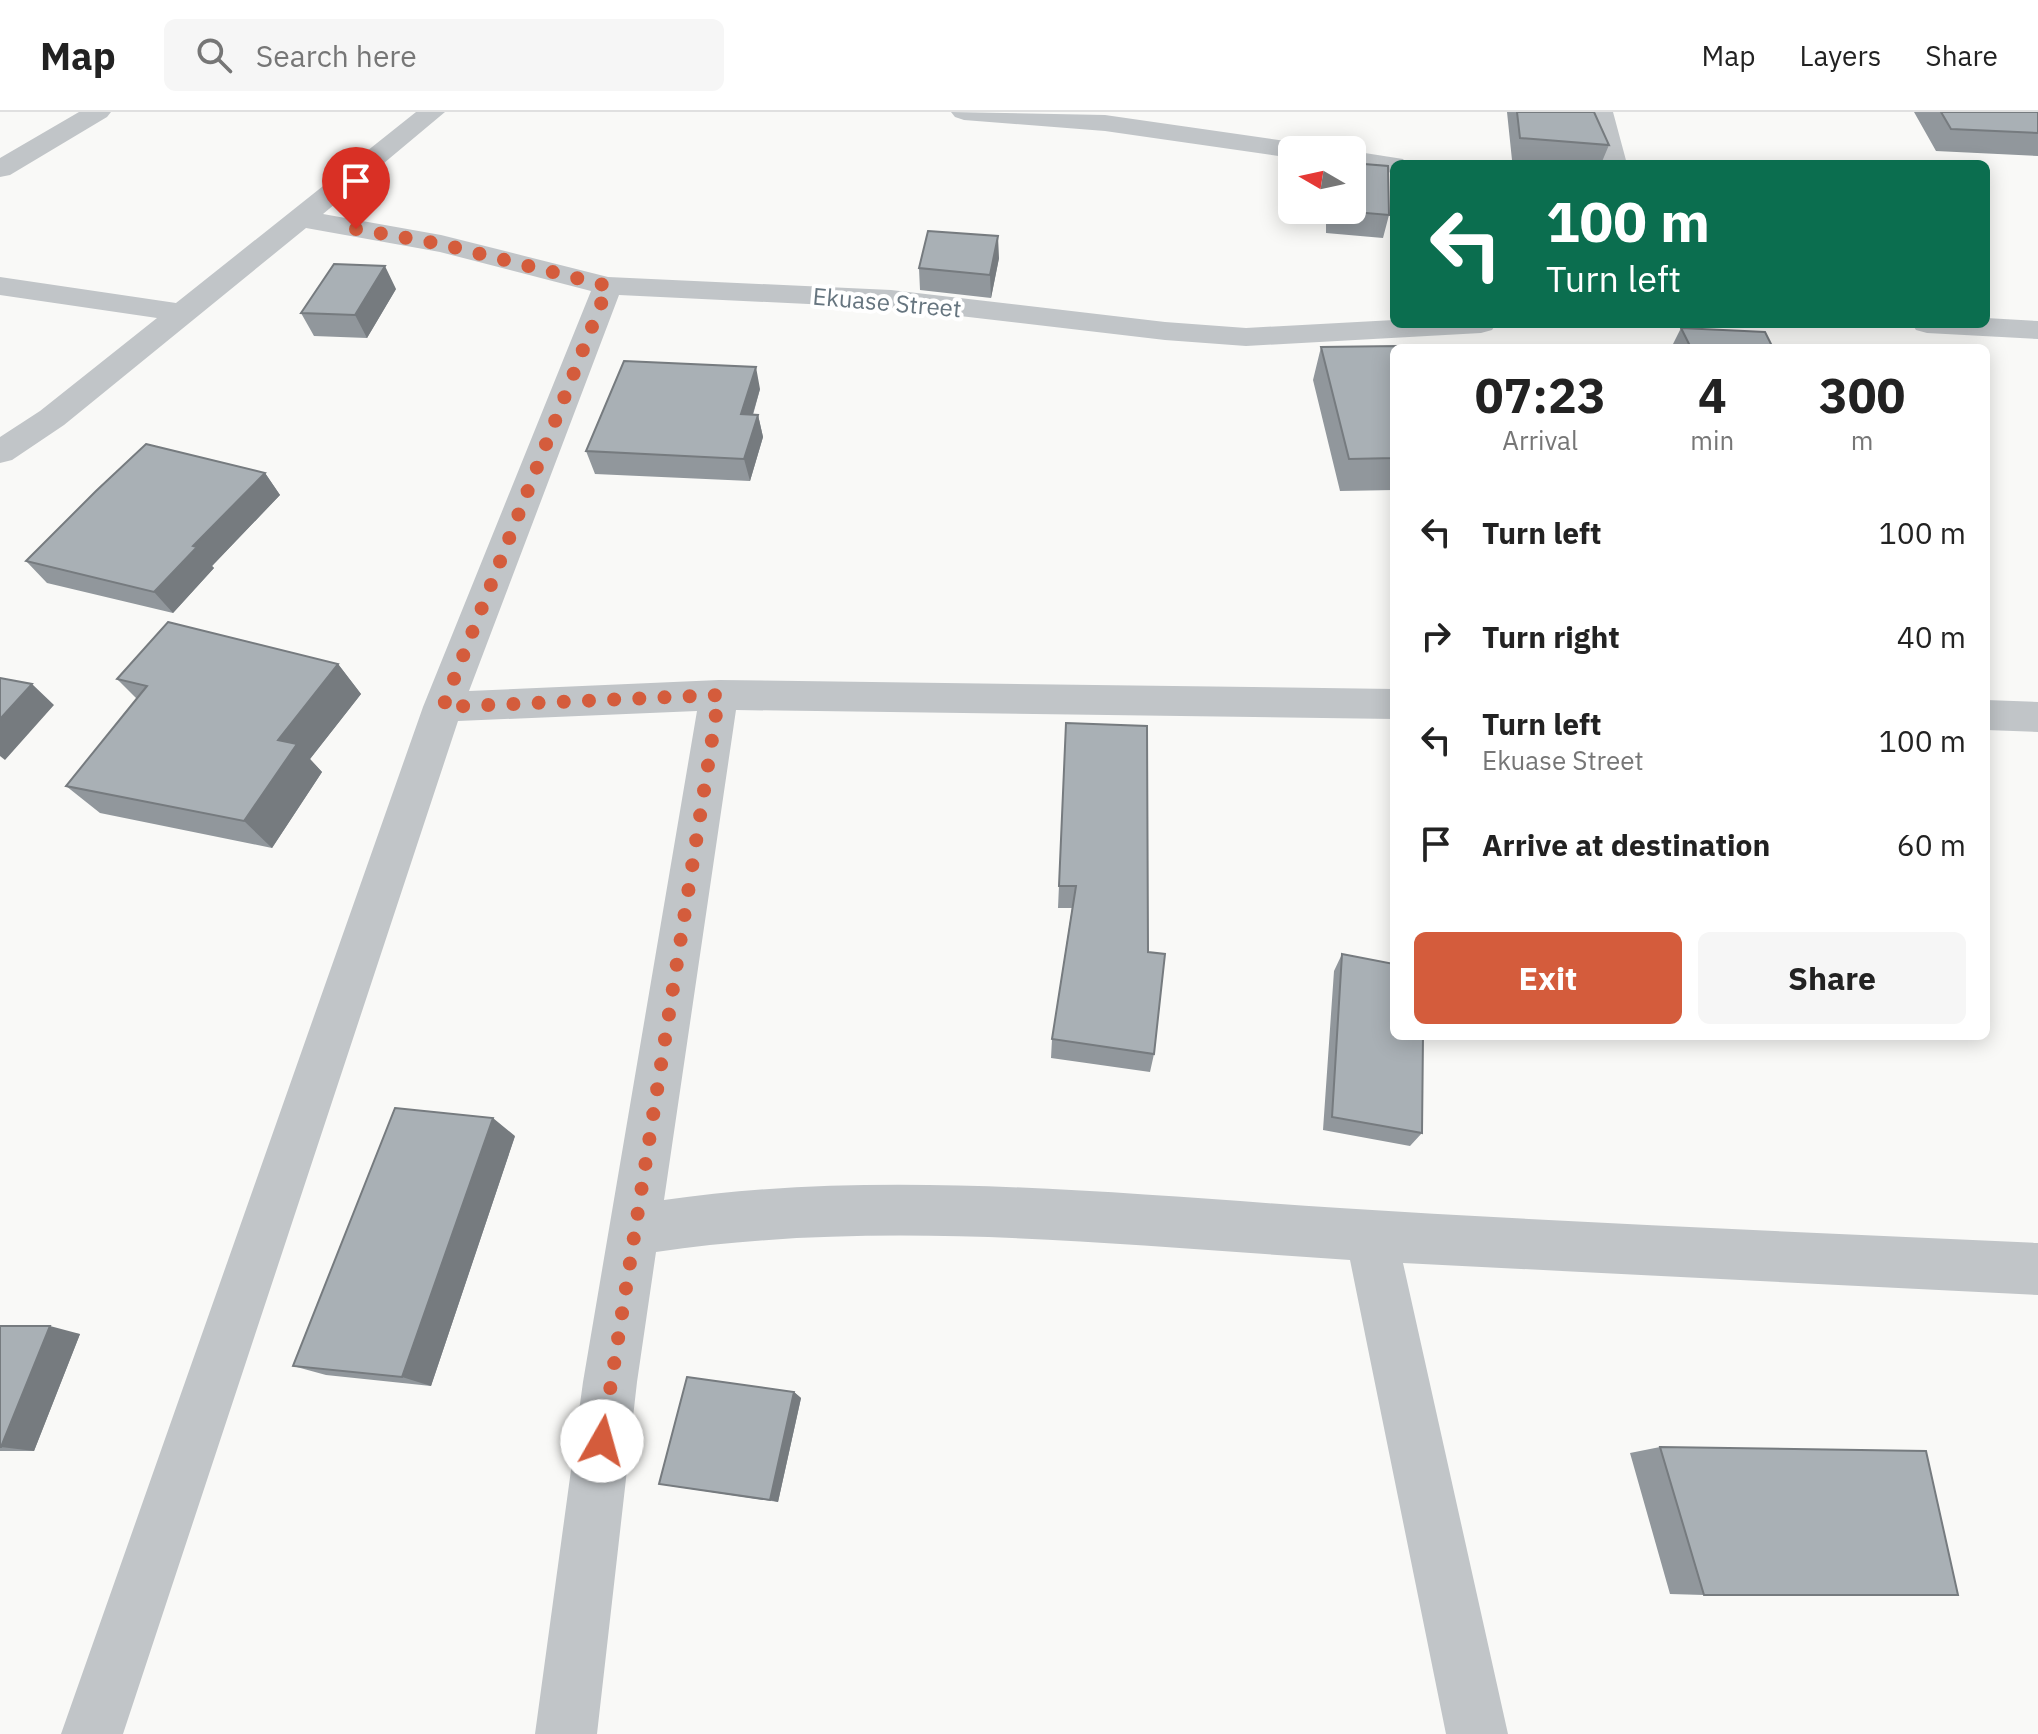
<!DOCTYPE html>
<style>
:root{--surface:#fff;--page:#f6f6f6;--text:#222;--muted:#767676;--line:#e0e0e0;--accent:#d45c3c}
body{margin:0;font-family:"IBM Plex Sans",sans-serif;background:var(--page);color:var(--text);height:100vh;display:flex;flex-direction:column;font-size:30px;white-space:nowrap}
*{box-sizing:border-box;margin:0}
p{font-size:26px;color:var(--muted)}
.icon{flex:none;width:44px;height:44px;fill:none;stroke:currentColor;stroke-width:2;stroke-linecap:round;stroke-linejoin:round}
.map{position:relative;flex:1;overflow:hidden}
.panel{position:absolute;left:1390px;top:232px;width:600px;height:696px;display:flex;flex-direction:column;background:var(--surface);border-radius:12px;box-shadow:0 4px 20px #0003}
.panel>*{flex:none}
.banner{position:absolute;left:1390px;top:48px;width:600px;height:168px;border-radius:12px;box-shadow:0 4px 20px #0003;background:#0b6e4f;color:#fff;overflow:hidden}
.needle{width:52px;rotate:279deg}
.controls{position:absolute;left:1278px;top:24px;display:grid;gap:16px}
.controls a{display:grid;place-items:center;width:88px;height:88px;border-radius:12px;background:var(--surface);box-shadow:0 4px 20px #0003;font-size:40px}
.pin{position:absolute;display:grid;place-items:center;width:68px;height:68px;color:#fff;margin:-82px -34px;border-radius:50% 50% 50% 0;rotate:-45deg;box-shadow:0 0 8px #0007}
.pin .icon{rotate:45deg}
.me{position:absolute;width:88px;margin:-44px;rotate:7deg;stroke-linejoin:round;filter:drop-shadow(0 0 6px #0008)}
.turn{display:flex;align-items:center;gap:28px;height:168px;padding:0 24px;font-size:36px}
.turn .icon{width:104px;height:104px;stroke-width:2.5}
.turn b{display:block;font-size:56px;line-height:68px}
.eta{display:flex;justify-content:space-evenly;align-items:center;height:136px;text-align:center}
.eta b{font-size:48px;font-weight:700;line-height:56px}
.primary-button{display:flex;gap:16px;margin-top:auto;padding:16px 24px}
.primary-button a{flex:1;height:92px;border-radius:12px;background:var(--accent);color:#fff;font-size:32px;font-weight:700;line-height:92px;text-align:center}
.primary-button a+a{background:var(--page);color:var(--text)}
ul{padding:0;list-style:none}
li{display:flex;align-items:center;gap:24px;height:104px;padding:0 24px}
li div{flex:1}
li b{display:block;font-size:30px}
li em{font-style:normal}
header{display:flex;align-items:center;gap:48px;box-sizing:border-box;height:112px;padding:0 40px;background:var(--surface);border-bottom:2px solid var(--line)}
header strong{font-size:38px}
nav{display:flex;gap:44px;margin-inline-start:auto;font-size:28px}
.search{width:560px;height:72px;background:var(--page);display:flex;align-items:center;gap:20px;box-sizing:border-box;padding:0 28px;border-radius:12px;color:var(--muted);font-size:30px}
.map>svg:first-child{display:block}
</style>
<header>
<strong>Map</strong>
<div class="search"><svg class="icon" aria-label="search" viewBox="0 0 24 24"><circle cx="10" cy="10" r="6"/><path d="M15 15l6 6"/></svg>Search here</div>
<nav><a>Map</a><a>Layers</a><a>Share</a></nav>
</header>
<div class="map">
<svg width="2038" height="1622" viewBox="0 0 2038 1622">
<rect width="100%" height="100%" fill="#f9f9f7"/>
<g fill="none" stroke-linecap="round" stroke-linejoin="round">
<path fill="#c1c5c8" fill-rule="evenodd" d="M79,0H111L107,5L10,63L0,65V46Z
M416,0H445L323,102L441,123L608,165L891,178L1165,210L1246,216L1394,208V212H1496L1492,218L1481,221L1246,234L1165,228L891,196L619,183L469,579L719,568L1394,577V607L736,598L664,1088C883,1056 1120,1082 1340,1096C1573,1111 1805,1120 2038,1131V1183L1403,1151L1508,1622H1446L1350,1148C1120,1133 885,1106 656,1140L637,1270L597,1622H535L583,1270L697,599L458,609L123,1622H61L423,595L591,179L440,140L306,116L64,313L12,348L0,351V325L40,299L157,206L0,183V165L176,191Z
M951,0L1105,3L1292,30L1301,32L1305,38H1292V46L1105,19L964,8L955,5Z
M1587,0H1613L1627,52H1601Z
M1352,39L1403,47L1407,52H1394V61L1352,55Z
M1986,206L2038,209V227L1927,221L1916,218L1912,212H1986Z
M1986,588L2038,590V620L1986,618Z"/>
</g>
<path fill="#91979c" d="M1507,0H1594L1609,33L1601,52H1567L1512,48Z
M1914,0H2038V44L1936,39Z
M1326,98H1352L1389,103L1383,126L1326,121Z
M999,146L991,186L920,178L919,156Z
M396,177L367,226L314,224L301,201Z
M1681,216L1773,236H1671Z
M1321,235L1394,236V378L1340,379L1313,268Z
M760,277L753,303H758L763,325L750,369L595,362L586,339Z
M265,361L280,383L212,454L214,456L173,501L47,471L26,449Z
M338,552L361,582L310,647L322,660L272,736L100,701L66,674L137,587L117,567Z
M1066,611L1148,840L1154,942L1150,960L1051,946L1052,927L1072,796H1058Z
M1342,842L1422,1021L1410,1034L1323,1018L1334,859Z
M515,1024L431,1274L326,1263L293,1254Z
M0,1214L80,1222L34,1339H0Z
M794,1280L801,1286L778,1390L671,1374L659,1372Z
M1660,1335L1704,1483L1670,1482L1630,1341Z"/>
<path fill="#767b7f" d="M998,124L999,146L991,186L990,163Z
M385,154L396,177L367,226L355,203Z
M756,255L760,277L746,325L741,302Z
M758,303L763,325L750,369L744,347Z
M265,361L280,383L212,454L214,456L173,501L154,480L193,434Z
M338,552L361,582L310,647L322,660L272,736L244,709L278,628Z
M32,572L54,593L5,648L0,644V607Z
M493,1006L515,1024L431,1274L402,1265Z
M50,1214L80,1222L34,1339L1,1335Z
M794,1280L801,1286L778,1390L770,1388Z"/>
<path fill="#a9b0b5" stroke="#767b7f" stroke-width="2" d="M1517,0H1594L1609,33L1520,26Z
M1941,0H2038V21L1951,17Z
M1352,51L1388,54L1389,103L1331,98H1352Z
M928,119L998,124L990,163L919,156Z
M334,152L385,154L355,203L301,201Z
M1681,216L1765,220L1773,236H1691Z
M1398,234L1399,236H1394V346L1349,347L1321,235Z
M624,249L756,255L741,302L758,303L744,347L586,339Z
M146,332L265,361L193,434L197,435L154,480L26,449L96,379Z
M168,510L338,552L278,628L297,632L244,709L66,674L147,574L117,567Z
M0,566L32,572L0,607Z
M1066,611L1147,614L1148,840L1165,842L1154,942L1052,927L1076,774H1059Z
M1342,842L1394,852V924H1423L1422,1021L1332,1005Z
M395,996L493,1006L402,1265L293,1254Z
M0,1214H50L1,1335H0Z
M687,1265L794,1280L770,1388L659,1372Z
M1660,1335L1926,1339L1958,1483H1704Z"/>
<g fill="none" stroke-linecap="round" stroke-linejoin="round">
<path stroke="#d45c3c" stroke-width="14" stroke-dasharray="0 25.2" d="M356,117L441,132L608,174L443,595L719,583L602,1329"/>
</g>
<g text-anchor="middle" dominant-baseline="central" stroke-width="8" stroke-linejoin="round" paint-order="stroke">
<g font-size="24" fill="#66757f" stroke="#fff">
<text transform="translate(887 190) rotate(5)">Ekuase Street</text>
</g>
</g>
</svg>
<div class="controls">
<a><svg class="needle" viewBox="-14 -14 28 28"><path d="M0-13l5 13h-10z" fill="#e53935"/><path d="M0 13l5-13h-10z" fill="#767676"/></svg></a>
</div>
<div class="pin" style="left:356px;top:117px;background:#d93025"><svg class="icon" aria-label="arrive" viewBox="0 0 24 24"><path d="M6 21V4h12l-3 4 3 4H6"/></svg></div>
<svg class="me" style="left:602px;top:1329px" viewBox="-20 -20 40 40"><circle r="19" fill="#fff"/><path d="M0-13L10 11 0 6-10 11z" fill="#d45c3c"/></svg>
<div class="banner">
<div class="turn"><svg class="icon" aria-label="left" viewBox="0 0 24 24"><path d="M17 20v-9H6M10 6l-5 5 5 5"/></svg><div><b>100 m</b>Turn left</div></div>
</div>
<section class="panel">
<div class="eta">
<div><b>07:23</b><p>Arrival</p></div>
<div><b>4</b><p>min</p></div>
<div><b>300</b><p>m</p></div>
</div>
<ul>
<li><svg class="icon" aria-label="left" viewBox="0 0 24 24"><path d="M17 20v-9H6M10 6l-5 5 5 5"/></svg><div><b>Turn left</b></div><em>100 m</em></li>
<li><svg class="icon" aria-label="right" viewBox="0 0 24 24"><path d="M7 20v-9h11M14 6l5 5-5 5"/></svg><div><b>Turn right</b></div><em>40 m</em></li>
<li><svg class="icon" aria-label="left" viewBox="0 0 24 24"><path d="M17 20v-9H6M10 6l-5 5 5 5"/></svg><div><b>Turn left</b><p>Ekuase Street</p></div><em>100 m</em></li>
<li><svg class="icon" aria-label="arrive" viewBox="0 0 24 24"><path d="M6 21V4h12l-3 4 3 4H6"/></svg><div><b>Arrive at destination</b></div><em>60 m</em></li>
</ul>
<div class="primary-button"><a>Exit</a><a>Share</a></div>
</section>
</div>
